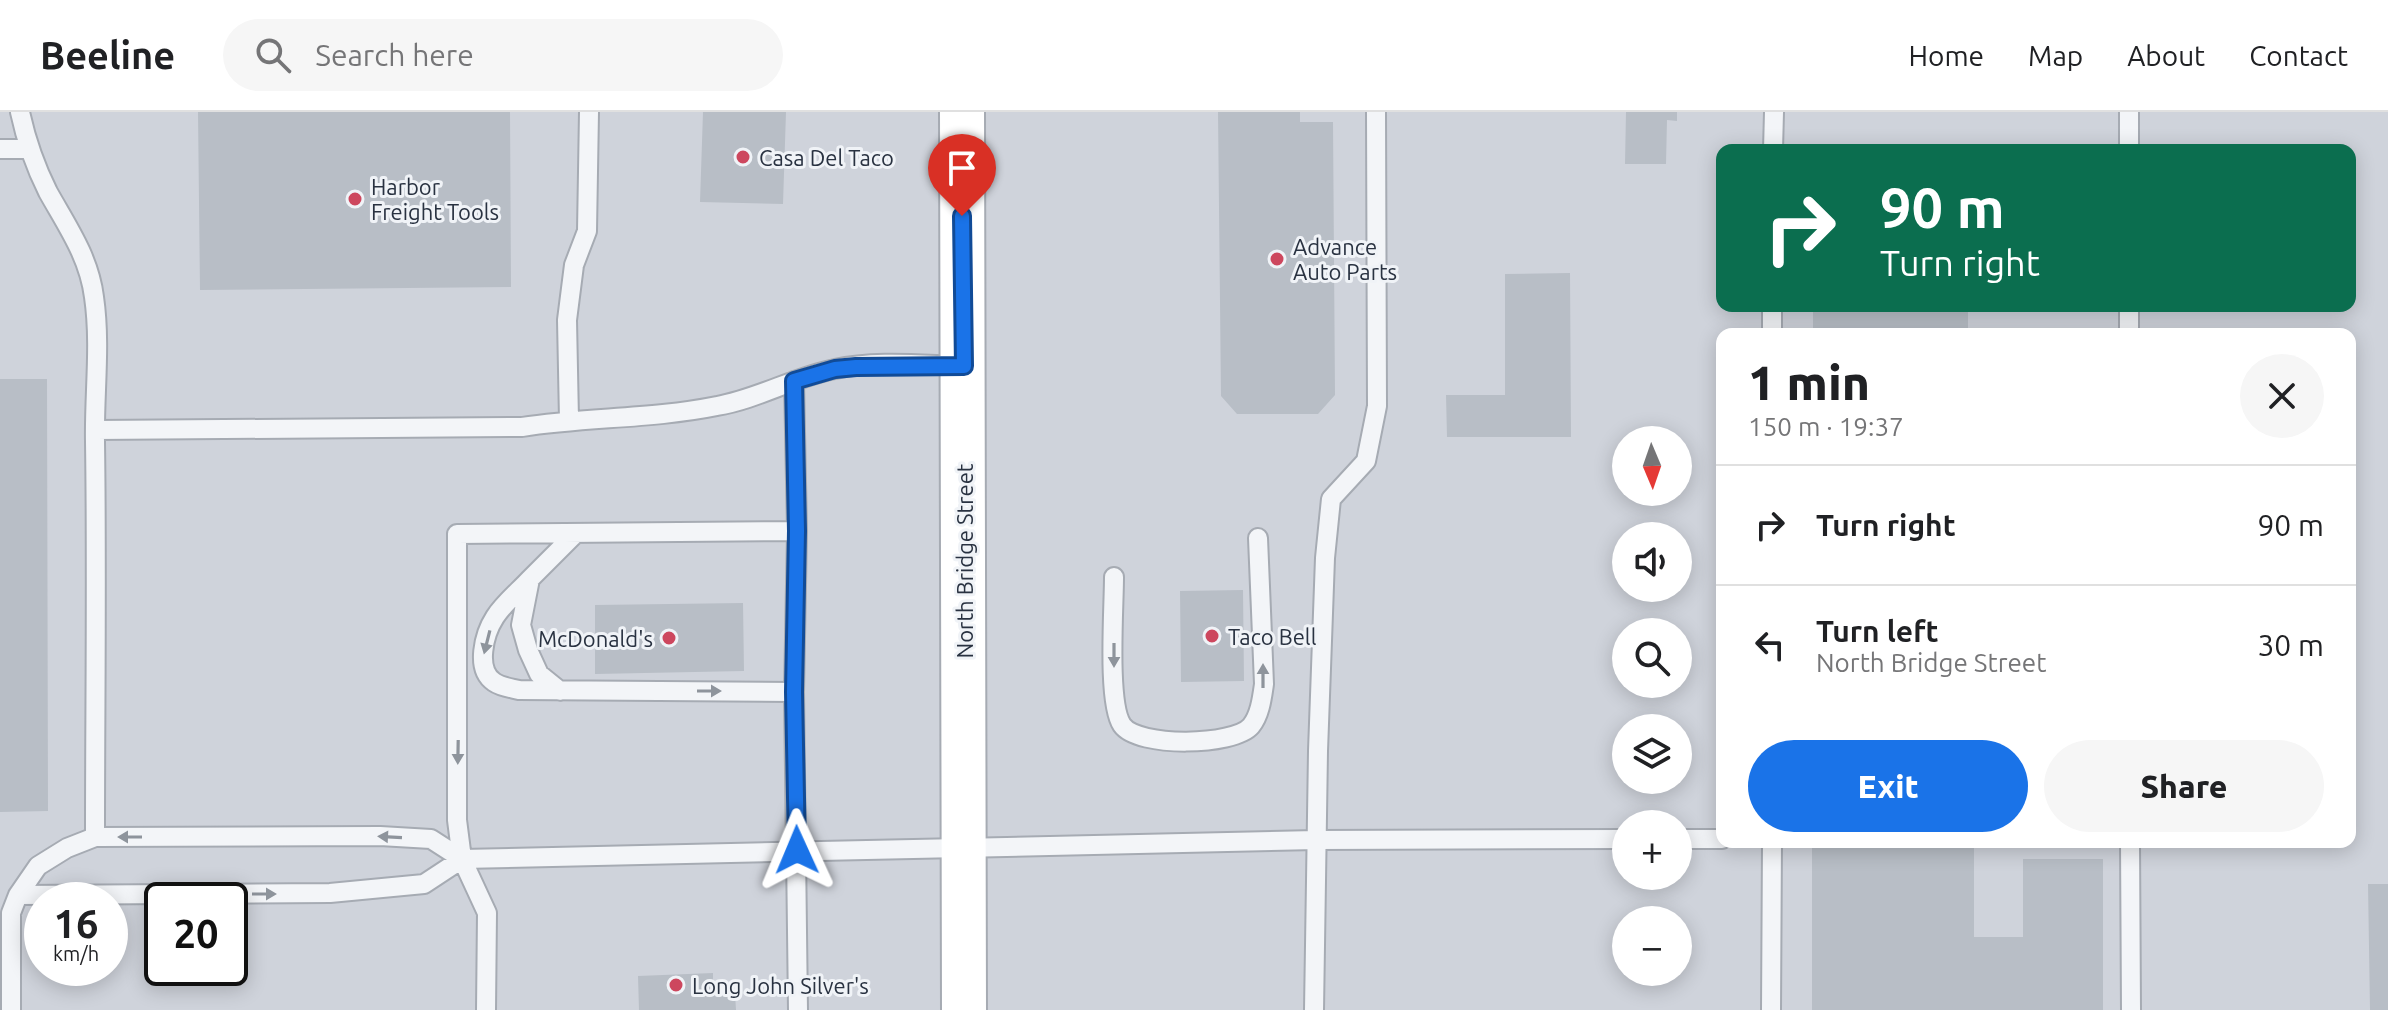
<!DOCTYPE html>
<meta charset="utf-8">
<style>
:root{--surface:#fff;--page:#f6f6f6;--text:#202124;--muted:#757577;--line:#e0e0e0;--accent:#1a73e8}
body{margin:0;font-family:Ubuntu,sans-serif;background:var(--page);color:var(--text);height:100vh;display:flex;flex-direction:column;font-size:30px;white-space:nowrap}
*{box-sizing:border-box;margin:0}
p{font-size:26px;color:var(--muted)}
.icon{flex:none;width:44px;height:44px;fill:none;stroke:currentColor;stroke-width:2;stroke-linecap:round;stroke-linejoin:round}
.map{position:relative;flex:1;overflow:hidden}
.drawer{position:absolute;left:1716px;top:216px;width:640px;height:520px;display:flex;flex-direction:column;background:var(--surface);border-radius:16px;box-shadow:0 4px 20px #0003}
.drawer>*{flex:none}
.hud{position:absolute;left:1716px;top:32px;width:640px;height:168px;border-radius:16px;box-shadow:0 4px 20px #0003;background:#0b6e4f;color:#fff;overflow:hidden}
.needle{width:52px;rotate:178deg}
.controls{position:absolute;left:1612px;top:314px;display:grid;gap:16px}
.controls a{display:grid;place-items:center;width:80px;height:80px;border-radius:50%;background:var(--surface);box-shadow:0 4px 20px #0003;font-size:40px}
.speed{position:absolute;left:24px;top:770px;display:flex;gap:16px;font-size:40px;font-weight:700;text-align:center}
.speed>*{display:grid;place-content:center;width:104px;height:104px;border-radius:50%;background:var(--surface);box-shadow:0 4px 20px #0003;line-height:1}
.speed small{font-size:20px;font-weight:400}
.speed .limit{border:4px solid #111;border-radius:12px;background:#fff;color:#111}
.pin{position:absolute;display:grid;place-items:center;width:68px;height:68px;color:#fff;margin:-82px -34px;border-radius:50% 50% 50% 0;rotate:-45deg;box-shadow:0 0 8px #0007}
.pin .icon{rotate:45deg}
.me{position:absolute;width:88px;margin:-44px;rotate:359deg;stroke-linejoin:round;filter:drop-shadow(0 0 6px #0008)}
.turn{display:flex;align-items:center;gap:28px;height:168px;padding:0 32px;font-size:36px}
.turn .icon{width:104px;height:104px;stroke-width:2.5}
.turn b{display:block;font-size:56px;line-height:68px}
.round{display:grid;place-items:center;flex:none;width:84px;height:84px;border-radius:42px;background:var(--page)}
.headline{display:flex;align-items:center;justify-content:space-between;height:136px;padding:0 32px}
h1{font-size:48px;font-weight:800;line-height:60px}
.cta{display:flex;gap:16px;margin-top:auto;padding:16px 32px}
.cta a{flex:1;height:92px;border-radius:48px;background:var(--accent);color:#fff;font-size:32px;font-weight:800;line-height:92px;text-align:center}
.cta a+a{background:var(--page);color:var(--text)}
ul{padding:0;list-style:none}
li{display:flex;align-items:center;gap:24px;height:120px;padding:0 32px;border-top:2px solid var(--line)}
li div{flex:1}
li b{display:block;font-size:30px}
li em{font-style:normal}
header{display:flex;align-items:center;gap:48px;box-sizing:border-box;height:112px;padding:0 40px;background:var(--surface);border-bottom:2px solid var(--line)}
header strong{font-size:38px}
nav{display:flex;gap:44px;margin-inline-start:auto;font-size:28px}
.search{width:560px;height:72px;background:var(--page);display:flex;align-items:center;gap:20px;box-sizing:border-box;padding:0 28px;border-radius:44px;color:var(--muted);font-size:30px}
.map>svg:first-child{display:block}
</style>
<header>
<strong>Beeline</strong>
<div class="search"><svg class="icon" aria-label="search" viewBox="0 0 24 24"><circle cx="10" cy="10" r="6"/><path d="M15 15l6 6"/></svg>Search here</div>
<nav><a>Home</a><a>Map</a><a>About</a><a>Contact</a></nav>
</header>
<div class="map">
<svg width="2388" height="898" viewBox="0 0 2388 898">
<rect width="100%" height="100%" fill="#e1e4e9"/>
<path fill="#cfd3db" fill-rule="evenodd" d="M0,0H2388V898H0ZM1722,38H2350V194H1722ZM1722,222H2350V730H1722ZM1626,328H1678V380H1626ZM1626,424H1678V476H1626ZM1626,520H1678V572H1626ZM1626,616H1678V668H1626ZM1626,712H1678V764H1626ZM42,788H110V856H42ZM162,788H230V856H162ZM1626,808H1678V860H1626Z"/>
<path fill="#b8bec6" d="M198,0H510L511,175L200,178Z
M703,0H786L783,92L700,90Z
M1218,0H1300V10H1333L1335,283L1318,302H1237L1221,284Z
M1626,0H1677V9L1667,8L1666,52H1625Z
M1570,161L1571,325H1447L1446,283H1505V162Z
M1813,194H1968V222H1813Z
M0,267H47L48,699L0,700Z
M1243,478L1244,569L1181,570L1180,479Z
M743,491L744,559L595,562V493Z
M1812,730H1974V825H2023V747H2103V898H1812Z
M2368,772H2388V898H2370Z
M713,861V883L735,882L736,898H639L638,864Z"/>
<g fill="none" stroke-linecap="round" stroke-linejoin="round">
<g stroke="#a6abb3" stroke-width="22">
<path id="lane" d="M0,37H29
M1773,38L1774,0
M2129,38V0
M1772,194V222
M2129,194V222
M794,269L797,419L794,580L798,898
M569,308L567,208L574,153L587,119L589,0
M95,318L522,315C586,305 653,307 717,294C758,287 794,265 835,257C876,248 922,253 964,254
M1114,465C1114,496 1107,591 1122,613C1138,636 1234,634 1251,614C1260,603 1262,586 1264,572L1258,426
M530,467C519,479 504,491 495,505C484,522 475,557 494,570C501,575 511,576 519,578L794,580
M560,579L539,562L528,538L521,513L530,467L576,421
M95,725L380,724L431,727L462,747
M1678,727H1722
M2130,730L2131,898
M18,783L330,781L424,772L462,747L1316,728L1626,727
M11,898V801L18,783L38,754L67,736L95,725C95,594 97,462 95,330C94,282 101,233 94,185C89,145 67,114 48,80C35,54 26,28 20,0
M486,898L487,801L462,747L457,708V422L797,419
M1314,898L1318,639L1325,446L1331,387L1366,349L1377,294L1376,0
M1771,898L1772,730"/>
</g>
<g stroke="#a6abb3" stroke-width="48">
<path id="secondary" d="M962,0L964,898"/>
</g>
<use href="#lane" stroke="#f3f5f8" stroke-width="18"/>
<use href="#secondary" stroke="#fff" stroke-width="44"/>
</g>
<defs><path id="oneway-solid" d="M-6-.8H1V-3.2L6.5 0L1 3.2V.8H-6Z" transform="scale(2)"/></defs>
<g fill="#8e949c">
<use href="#oneway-solid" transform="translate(487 530) rotate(104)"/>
<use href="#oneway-solid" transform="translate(1114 543) rotate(90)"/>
<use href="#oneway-solid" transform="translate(1263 564) rotate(-90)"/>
<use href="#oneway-solid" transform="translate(709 579)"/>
<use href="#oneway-solid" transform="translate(458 640) rotate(91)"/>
<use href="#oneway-solid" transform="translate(130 725) rotate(180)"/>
<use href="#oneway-solid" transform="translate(390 725) rotate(-177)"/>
<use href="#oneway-solid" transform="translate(264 782)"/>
</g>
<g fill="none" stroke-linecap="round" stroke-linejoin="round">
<g stroke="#114b97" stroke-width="20">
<path id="route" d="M797,738L794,580L797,419L794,269L835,257L856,255L964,254L962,104"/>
</g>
<use href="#route" stroke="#1a73e8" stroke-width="14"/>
</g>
<g fill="#cd475e" stroke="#f0f3f7" stroke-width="3">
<circle cx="743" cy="45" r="8"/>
<circle cx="355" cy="87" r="8"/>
<circle cx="1277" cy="147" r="8"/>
<circle cx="1212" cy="524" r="8"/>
<circle cx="669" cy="526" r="8"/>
<circle cx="676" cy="873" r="8"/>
</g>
<g text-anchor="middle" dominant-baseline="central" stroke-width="6" stroke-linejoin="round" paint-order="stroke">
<g font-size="22" fill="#293241" stroke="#f0f3f7" text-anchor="start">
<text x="759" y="45">Casa Del Taco</text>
<text x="371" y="74">Harbor<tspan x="371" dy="25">Freight Tools</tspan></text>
<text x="1293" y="134">Advance<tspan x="1293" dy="25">Auto Parts</tspan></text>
<text x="1228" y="524">Taco Bell</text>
<text x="653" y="526" text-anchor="end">McDonald's</text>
<text x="692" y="873">Long John Silver's</text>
</g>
<g font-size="22" fill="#293241" stroke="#f0f3f7">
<text transform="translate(964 449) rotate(-90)">North Bridge Street</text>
</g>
</g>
</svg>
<div class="controls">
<a><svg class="needle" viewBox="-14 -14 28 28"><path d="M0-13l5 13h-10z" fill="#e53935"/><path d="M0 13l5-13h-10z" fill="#757577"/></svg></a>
<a><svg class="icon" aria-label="sound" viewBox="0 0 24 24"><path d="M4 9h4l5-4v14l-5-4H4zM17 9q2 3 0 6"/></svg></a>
<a><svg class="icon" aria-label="search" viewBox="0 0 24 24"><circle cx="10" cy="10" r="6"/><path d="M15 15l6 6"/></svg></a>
<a><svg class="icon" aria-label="layers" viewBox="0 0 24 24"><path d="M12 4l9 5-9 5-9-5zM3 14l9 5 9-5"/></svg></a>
<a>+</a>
<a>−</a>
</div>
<div class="speed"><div>16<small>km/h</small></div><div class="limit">20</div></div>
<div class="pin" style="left:962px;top:104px;background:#d93025"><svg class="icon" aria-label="arrive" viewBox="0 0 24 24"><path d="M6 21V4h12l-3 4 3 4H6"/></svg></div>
<svg class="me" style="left:797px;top:738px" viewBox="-20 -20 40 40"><path d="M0-17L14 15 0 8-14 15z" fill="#1a73e8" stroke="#fff" stroke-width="4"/></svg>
<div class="hud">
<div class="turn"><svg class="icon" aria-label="right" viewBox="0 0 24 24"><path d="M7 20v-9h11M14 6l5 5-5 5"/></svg><div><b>90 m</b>Turn right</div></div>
</div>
<section class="drawer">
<div class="headline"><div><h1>1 min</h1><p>150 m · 19:37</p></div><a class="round"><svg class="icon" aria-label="close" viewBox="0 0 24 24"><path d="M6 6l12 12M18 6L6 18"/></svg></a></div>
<ul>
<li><svg class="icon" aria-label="right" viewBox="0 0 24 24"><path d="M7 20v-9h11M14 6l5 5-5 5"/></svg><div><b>Turn right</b></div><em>90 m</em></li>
<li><svg class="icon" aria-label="left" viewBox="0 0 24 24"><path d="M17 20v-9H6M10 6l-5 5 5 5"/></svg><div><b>Turn left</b><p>North Bridge Street</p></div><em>30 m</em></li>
</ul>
<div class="cta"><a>Exit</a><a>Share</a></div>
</section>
</div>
